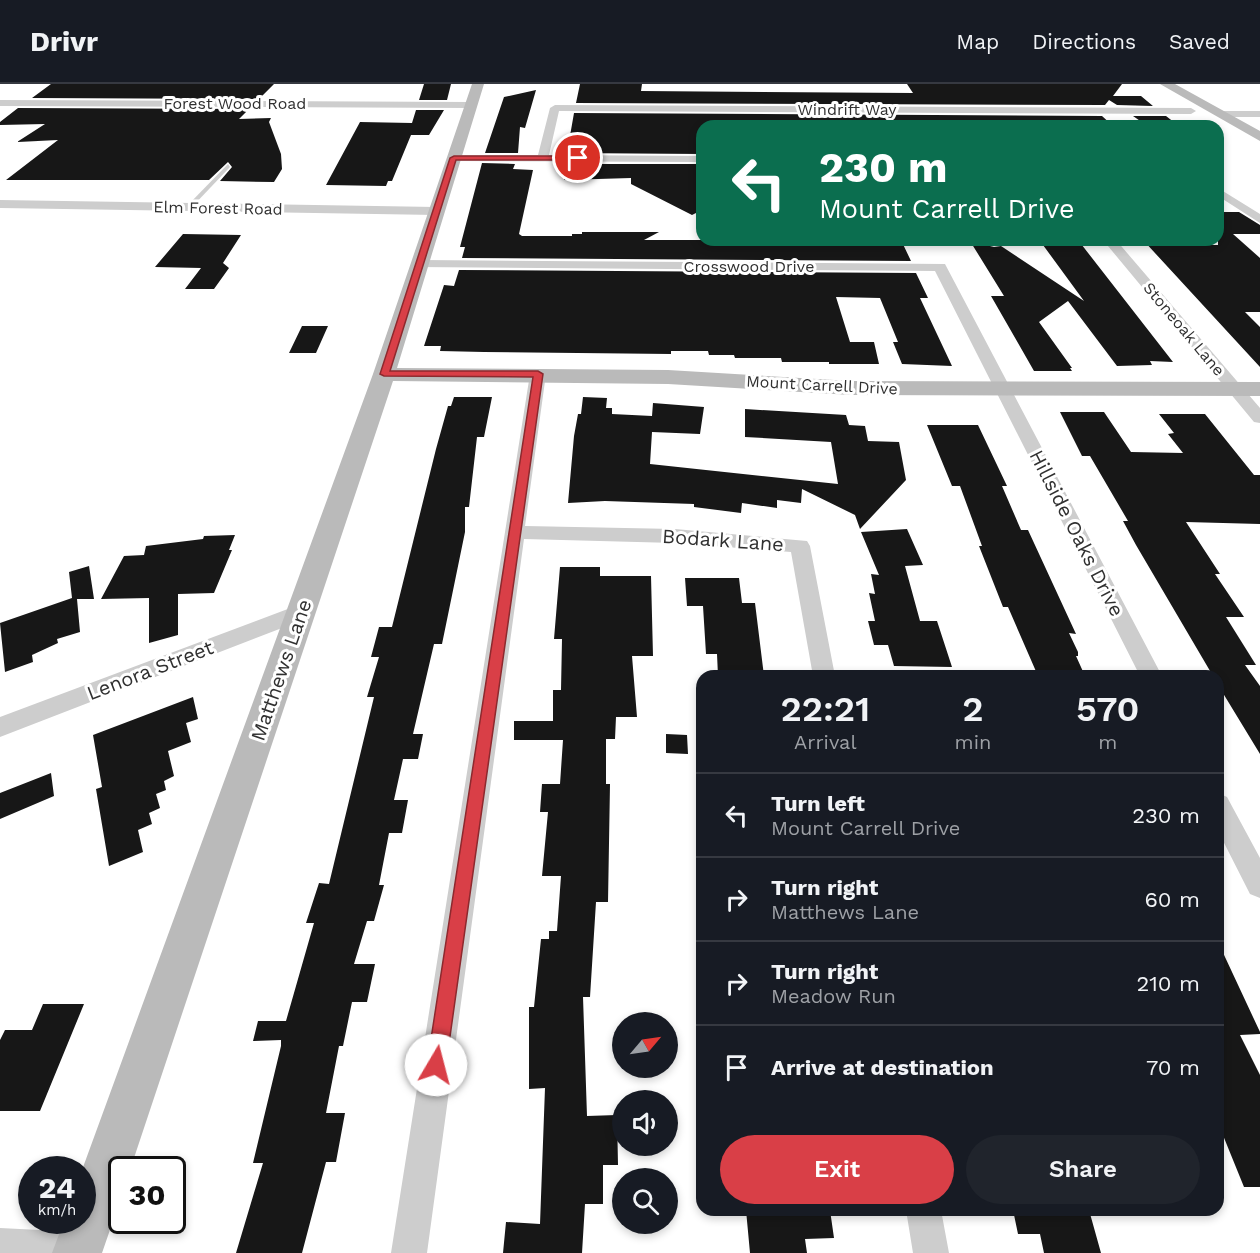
<!DOCTYPE html>
<style>
:root{--surface:#171b24;--page:#20242c;--text:#f1f3f6;--muted:#9ea1a6;--line:#363941;--accent:#d93f47}
body{margin:0;font-family:"Work Sans",sans-serif;background:var(--page);color:var(--text);height:100vh;display:flex;flex-direction:column;font-size:22px;white-space:nowrap}
*{box-sizing:border-box;margin:0}
p{font-size:20px;color:var(--muted)}
.icon{flex:none;width:33px;height:33px;fill:none;stroke:currentColor;stroke-width:2;stroke-linecap:round;stroke-linejoin:round}
.map{position:relative;flex:1;overflow:hidden}
.drawer{position:absolute;left:696px;top:586px;width:528px;height:546px;display:flex;flex-direction:column;background:var(--surface);border-radius:18px;box-shadow:0 3px 9px #0003}
.drawer>*{flex:none}
.banner{position:absolute;left:696px;top:36px;width:528px;height:126px;border-radius:18px;box-shadow:0 3px 9px #0003;background:#0b6e4f;color:#fff;overflow:hidden}
.needle{width:39px;rotate:61deg}
.tools{position:absolute;left:612px;top:928px;display:grid;gap:12px}
.tools a{display:grid;place-items:center;width:66px;height:66px;border-radius:50%;background:var(--surface);box-shadow:0 3px 9px #0003;font-size:30px}
.speed{position:absolute;left:18px;top:1072px;display:flex;gap:12px;font-size:30px;font-weight:700;text-align:center}
.speed>*{display:grid;place-content:center;width:78px;height:78px;border-radius:50%;background:var(--surface);box-shadow:0 3px 9px #0003;line-height:1}
.speed small{font-size:15px;font-weight:400}
.speed .limit{border:3px solid #111;border-radius:9px;background:#fff;color:#111}
.pin{position:absolute;display:grid;place-items:center;width:51px;height:51px;color:#fff;margin:-26px;border:3px solid #fff;border-radius:50%;box-shadow:0 2px 6px #0007}
.me{position:absolute;width:66px;margin:-33px;rotate:8deg;stroke-linejoin:round;filter:drop-shadow(0 0 4px #0008)}
.turn{display:flex;align-items:center;gap:21px;height:126px;padding:0 24px;font-size:27px}
.turn .icon{width:78px;height:78px;stroke-width:2.5}
.turn b{display:block;font-size:42px;line-height:51px}
.eta{display:flex;justify-content:space-evenly;align-items:center;height:102px;text-align:center}
.eta b{font-size:36px;font-weight:600;line-height:42px}
.button{display:flex;gap:12px;margin-top:auto;padding:12px 24px}
.button a{flex:1;height:69px;border-radius:36px;background:var(--accent);color:#fff;font-size:24px;font-weight:600;line-height:69px;text-align:center}
.button a+a{background:var(--page);color:var(--text)}
ul{padding:0;list-style:none}
li{display:flex;align-items:center;gap:18px;height:84px;padding:0 24px;border-top:2px solid var(--line)}
li div{flex:1}
li b{display:block;font-size:22px}
li em{font-style:normal}
header{display:flex;align-items:center;gap:36px;box-sizing:border-box;height:84px;padding:0 30px;background:var(--surface);border-bottom:2px solid var(--line)}
header strong{font-size:28px}
nav{display:flex;gap:33px;margin-inline-start:auto;font-size:21px}
.map>svg:first-child{display:block}
</style>
<header>
<strong>Drivr</strong>
<nav><a>Map</a><a>Directions</a><a>Saved</a></nav>
</header>
<div class="map">
<svg width="1260" height="1169" viewBox="0 0 1260 1169">
<rect width="100%" height="100%" fill="#fff"/>
<path fill="#171717" d="M51,0H274L259,15L32,14Z
M424,0H451L447,16H419Z
M580,0H642L641,7L913,9L907,0H1122L1113,12H1141L1153,22L1117,21L1109,16L1105,21L576,19Z
M536,6L525,44L520,43L518,69H485L504,13Z
M18,24L249,25L239,35L271,34L269,38L281,70L282,85L274,98L220,97L232,83L228,78L209,96H6L58,56L17,58L45,40L0,41V38Z
M416,26H444L429,51H411L392,97H388L386,102L326,101L360,38L412,39Z
M574,29L1102,32L1113,42H702V70L567,69Z
M1133,32H1166L1175,39L1146,41Z
M482,79L515,80L513,85L533,86L519,150L522,152H572V150H582V148H659L644,156H901L911,177L462,174L465,163H460Z
M566,80H702V126L692,131L631,100V94L564,96Z
M1218,128H1239L1260,141V150H1233L1260,174V228H1245L1260,243V283L1143,156H1172L1176,160L1185,161H1218Z
M183,150L241,151L223,179L229,184L214,205H185L201,184L155,183Z
M1051,156H1078L1173,278L1150,277L1152,281L1117,282L1068,217L1039,238L1072,284H1070L1072,287H1034L991,212H1004L970,157L994,163L1001,162L1084,217L1043,161H1055Z
M459,186L916,189L928,214H920L952,282L902,280L893,258H898L880,214L836,213L850,258H874L879,280H829V278H782L781,274H735L734,271H709L708,267H671V270L484,268L440,267L441,262H424L444,201L454,202Z
M302,242H328L316,269H289Z
M454,313H492L484,353H477L469,423H465V448L442,560H434L413,650H423L418,675H403L394,716H408L402,749H389L379,801H384L374,837H367L354,880H375L367,918H352L343,962H339L326,1029H345L336,1078H326L302,1169H236L263,1079H253L281,962V956L253,957L258,937H286L314,839H306L319,799L329,800L374,613H367L379,573H371L379,543H392L436,365L448,322H451Z
M583,313L607,314L606,324H612V330L652,332L653,319L704,323L700,350L652,348L650,380L838,400L831,358L745,353V325L846,331L849,341L865,342L868,357L899,358L906,396L860,445L855,431L802,405L801,419L777,416V424L742,419L741,429L694,423V420L605,417L568,419L574,352L578,330H581Z
M1060,328H1104L1131,368L1183,369L1168,350L1174,349L1159,330H1205L1254,391H1260V440L1186,438L1220,490H1215L1244,533H1226L1256,581H1245L1260,602V670L1218,601V592H1213L1136,461L1123,437H1128L1090,372H1082Z
M927,341H978L1007,402H1002L1021,446H1028L1076,550L1069,549L1078,568V572H1076L1085,592H1038L1008,523H1003L979,462H982L960,402H952Z
M907,445L923,481L905,482L920,537H937L952,583L894,582L888,561H874L868,537H875L869,509L875,510L871,490L879,491L861,448Z
M235,451L229,466H232L214,509L178,510V551L149,559V514L101,515L124,472L144,471L146,462L203,455L204,452Z
M89,482L94,515H77L80,548L57,555L58,559L32,571L33,578L5,588L0,539L72,514L69,488Z
M560,483H600V492H651L653,572H632L637,633H616L615,655H606V700H610L608,818H596L590,913H583L587,1032L617,1031L618,1081H603V1120H585L582,1169H503L506,1138L540,1140L545,1004L529,1005V923H534L541,855H549V847H557L561,792H542L548,728H540L542,700H560L563,656H514V637H553V606H561L562,555H554Z
M685,494H739L742,519H755L764,592H718L717,570H706L703,522H687Z
M193,613L198,635L186,639L191,658L168,667L174,692L164,697L166,706L156,710L160,724L149,729L152,740L138,746L143,768L109,782L96,705L102,703L93,651Z
M666,650L687,651L688,670L666,669Z
M51,689L54,712L0,735V709Z
M1218,858L1260,948V950L1240,951L1260,991V1103H1244L1218,1039Z
M43,920H84L40,1027H0V956L5,946H32Z
M746,1126H830L834,1154L805,1155L807,1169H750Z
M1013,1126H1089L1101,1169H1044L1040,1150H1018Z"/>
<g fill="none" stroke-linecap="round" stroke-linejoin="round">
<path fill="#cdcdcd" fill-rule="evenodd" d="M228,80L230,83L191,124H187V122Z"/>
<path fill="#cdcdcd" fill-rule="evenodd" d="M0,16L470,18L475,21L470,24L0,22Z
M555,21L1191,24L1196,27L1191,30L559,27L549,71L702,72V78L454,77L449,74L454,71H538L550,24Z
M1260,27V33H1220L1215,30L1220,27Z
M1218,104L1260,130V139L1218,112Z
M0,116L436,123L442,127L436,131L0,124Z
M1103,156H1116L1260,324V339L1254,338Z
M421,176L945,180L1162,592H1140L935,187L416,183L414,180Z
M538,285L546,290L525,442L675,445L807,457L810,462L835,592H813L791,468L675,459L524,455L427,1169H391L530,290Z
M301,520L308,522L312,528L308,534L0,653V633Z
M1218,709L1227,713L1260,774V814L1250,810L1218,747Z
M906,1126H941L949,1169H913Z
M0,1144L79,1148L92,1153L97,1166L96,1169H0Z"/>
<path fill="#bababa" fill-rule="evenodd" d="M472,0H484L397,284L668,286L851,297L1260,298V312L851,311L668,300L393,297L130,1086H122V1111L102,1169H52L64,1137H82V1086L373,290Z
M1160,0H1175L1260,47V57Z"/>
</g>
<path fill="#d93f47" stroke="#8d292e" stroke-width="1.5" d="M454,72H578L582,74L578,76H456L390,287H538L543,290L446,981L443,987L436,990L430,987L427,981L533,293L384,292L380,290L450,74Z"/>
<g text-anchor="middle" dominant-baseline="central" stroke-width="6" stroke-linejoin="round" paint-order="stroke">
<g font-size="16" fill="#303030" stroke="#fff">
<text x="235" y="19">Forest Wood Road</text>
<text x="847" y="25">Windrift Way</text>
<text transform="translate(218 124) rotate(1)">Elm Forest Road</text>
<text x="749" y="182">Crosswood Drive</text>
<text transform="translate(1184 245) rotate(50)">Stoneoak Lane</text>
<text transform="translate(822 301) rotate(3)">Mount Carrell Drive</text>
</g>
<g font-size="20" fill="#303030" stroke="#fff">
<text transform="translate(1077 449) rotate(63)">Hillside Oaks Drive</text>
<text transform="translate(723 456) rotate(4)">Bodark Lane</text>
<text transform="translate(150 586) rotate(-21)">Lenora Street</text>
<text transform="translate(281 586) rotate(-71)">Matthews Lane</text>
</g>
</g>
</svg>
<div class="tools">
<a><svg class="needle" viewBox="-14 -14 28 28"><path d="M0-13l5 13h-10z" fill="#e53935"/><path d="M0 13l5-13h-10z" fill="#9ea1a6"/></svg></a>
<a><svg class="icon" aria-label="sound" viewBox="0 0 24 24"><path d="M4 9h4l5-4v14l-5-4H4zM17 9q2 3 0 6"/></svg></a>
<a><svg class="icon" aria-label="search" viewBox="0 0 24 24"><circle cx="10" cy="10" r="6"/><path d="M15 15l6 6"/></svg></a>
</div>
<div class="speed"><div>24<small>km/h</small></div><div class="limit">30</div></div>
<div class="pin" style="left:578px;top:74px;background:#d93025"><svg class="icon" aria-label="arrive" viewBox="0 0 24 24"><path d="M6 21V4h12l-3 4 3 4H6"/></svg></div>
<svg class="me" style="left:436px;top:981px" viewBox="-20 -20 40 40"><circle r="19" fill="#fff"/><path d="M0-13L10 11 0 6-10 11z" fill="#d93f47"/></svg>
<div class="banner">
<div class="turn"><svg class="icon" aria-label="left" viewBox="0 0 24 24"><path d="M17 20v-9H6M10 6l-5 5 5 5"/></svg><div><b>230 m</b>Mount Carrell Drive</div></div>
</div>
<section class="drawer">
<div class="eta">
<div><b>22:21</b><p>Arrival</p></div>
<div><b>2</b><p>min</p></div>
<div><b>570</b><p>m</p></div>
</div>
<ul>
<li><svg class="icon" aria-label="left" viewBox="0 0 24 24"><path d="M17 20v-9H6M10 6l-5 5 5 5"/></svg><div><b>Turn left</b><p>Mount Carrell Drive</p></div><em>230 m</em></li>
<li><svg class="icon" aria-label="right" viewBox="0 0 24 24"><path d="M7 20v-9h11M14 6l5 5-5 5"/></svg><div><b>Turn right</b><p>Matthews Lane</p></div><em>60 m</em></li>
<li><svg class="icon" aria-label="right" viewBox="0 0 24 24"><path d="M7 20v-9h11M14 6l5 5-5 5"/></svg><div><b>Turn right</b><p>Meadow Run</p></div><em>210 m</em></li>
<li><svg class="icon" aria-label="arrive" viewBox="0 0 24 24"><path d="M6 21V4h12l-3 4 3 4H6"/></svg><div><b>Arrive at destination</b></div><em>70 m</em></li>
</ul>
<div class="button"><a>Exit</a><a>Share</a></div>
</section>
</div>
